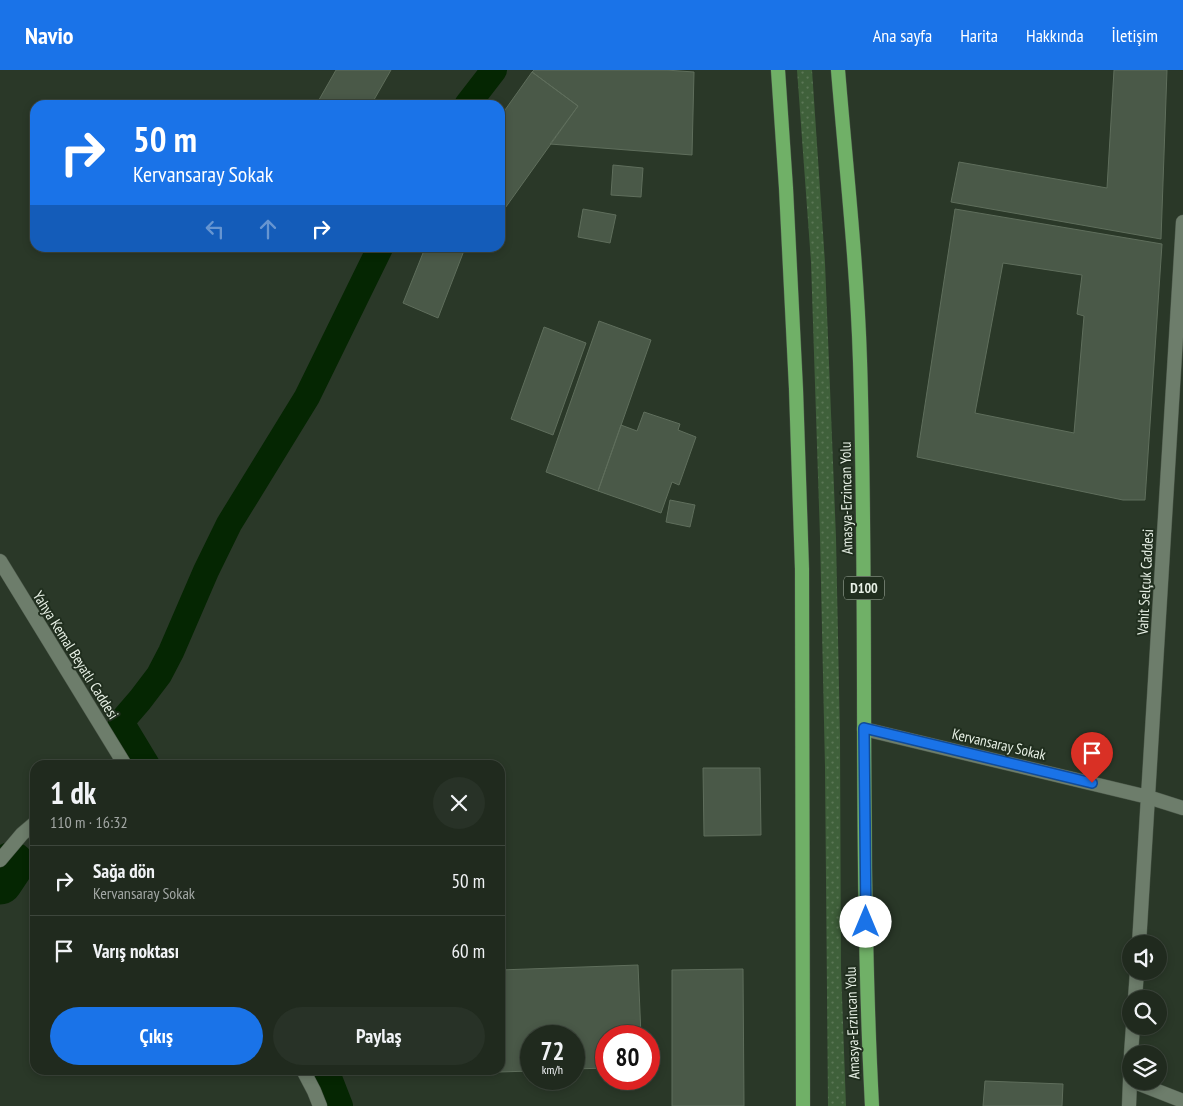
<!DOCTYPE html>
<html lang="tr">
<meta charset="utf-8">
<style>
:root{--surface:#202a1e;--page:#283227;--text:#f1f3f6;--muted:#a2a7a4;--line:#3d463c;--accent:#1a73e8}
body{margin:0;font-family:"PT Sans Narrow",sans-serif;background:var(--page);color:var(--text);height:100vh;display:flex;flex-direction:column;font-size:19px;white-space:nowrap}
*{box-sizing:border-box;margin:0}
p{font-size:16px;color:var(--muted)}
.icon{flex:none;width:28px;height:28px;fill:none;stroke:currentColor;stroke-width:2;stroke-linecap:round;stroke-linejoin:round}
.map{position:relative;flex:1;overflow:hidden}
.panel{position:absolute;left:30px;top:690px;width:475px;height:315px;display:flex;flex-direction:column;background:var(--surface);border-radius:15px;box-shadow:0 2px 8px #0003,0 0 0 1px var(--line)}
.panel>*{flex:none}
.guide{position:absolute;left:30px;top:30px;width:475px;height:152px;border-radius:15px;box-shadow:0 2px 8px #0003,0 0 0 1px var(--line);background:#1a73e8;color:#fff;overflow:hidden}
.buttons{position:absolute;left:1122px;top:865px;display:grid;gap:10px}
.buttons a{display:grid;place-items:center;width:45px;height:45px;border-radius:50%;background:var(--surface);box-shadow:0 2px 8px #0003,0 0 0 1px var(--line);font-size:25px}
.speed{position:absolute;left:520px;top:955px;display:flex;gap:10px;font-size:25px;font-weight:700;text-align:center}
.speed>*{display:grid;place-content:center;width:65px;height:65px;border-radius:50%;background:var(--surface);box-shadow:0 2px 8px #0003,0 0 0 1px var(--line);line-height:1}
.speed small{font-size:12px;font-weight:400}
.speed .limit{border:8px solid #d22;background:#fff;color:#111}
.pin{position:absolute;display:grid;place-items:center;width:42px;height:42px;color:#fff;margin:-51px -21px;border-radius:50% 50% 50% 0;rotate:-45deg;box-shadow:0 0 5px #0007}
.pin .icon{rotate:45deg}
.me{position:absolute;width:55px;margin:-28px;rotate:0deg;stroke-linejoin:round;filter:drop-shadow(0 0 4px #0008)}
.turn{display:flex;align-items:center;gap:18px;height:105px;padding:0 20px;font-size:22px}
.turn .icon{width:65px;height:65px;stroke-width:2.5}
.turn b{display:block;font-size:35px;line-height:42px}
.lanes{display:flex;align-items:center;height:48px;padding:0 20px;background:#0003;justify-content:center;gap:25px;direction:ltr}
.lanes .off{opacity:.35}
.round{display:grid;place-items:center;flex:none;width:52px;height:52px;border-radius:26px;background:var(--page)}
.summary{display:flex;align-items:center;justify-content:space-between;height:85px;padding:0 20px}
h1{font-size:30px;font-weight:800;line-height:38px}
.primary-button{display:flex;gap:10px;margin-top:auto;padding:10px 20px}
.primary-button a{flex:1;height:58px;border-radius:30px;background:var(--accent);color:#fff;font-size:20px;font-weight:800;line-height:58px;text-align:center}
.primary-button a+a{background:var(--page);color:var(--text)}
ul{padding:0;list-style:none}
li{display:flex;align-items:center;gap:15px;height:70px;padding:0 20px;border-top:1px solid var(--line)}
li div{flex:1}
li b{display:block;font-size:19px}
li em{font-style:normal}
header{display:flex;align-items:center;gap:30px;box-sizing:border-box;height:70px;padding:0 25px;background:var(--accent);color:#fff}
header strong{font-size:24px}
nav{display:flex;gap:28px;margin-inline-start:auto;font-size:18px}
.map>svg:first-child{display:block}
</style>
<header>
<strong>Navio</strong>
<nav><a>Ana sayfa</a><a>Harita</a><a>Hakkında</a><a>İletişim</a></nav>
</header>
<div class="map">
<svg width="1183" height="1036" viewBox="0 0 1183 1036">
<defs>
<pattern id="grass-dots" width="8" height="8" patternUnits="userSpaceOnUse" patternTransform="scale(1.25)"><rect width="8" height="8" fill="#3f603a"/><path d="M2 2h.1M6 6h.1" fill="none" stroke="#5b7756" stroke-width="1.8" stroke-linecap="round"/></pattern>
</defs>
<rect width="100%" height="100%" fill="#2a3828"/>
<path fill="url(#grass-dots)" d="M797,0H812L825,193L836,468L840,666L841,899L846,1036H828L825,697L820,467L811,192Z"/>
<g fill="none" stroke-linecap="round" stroke-linejoin="round">
<path stroke="#052602" stroke-width="26" d="M467,35L494,0
M147,695L121,652L140,630L159,605L171,582L206,501L229,454L307,327L380,178
M326,1000L340,1036"/>
<path stroke="#052602" stroke-width="45" d="M0,812L12,794"/>
</g>
<path fill="#4a5948" stroke="#5f6e5c" fill-rule="evenodd" d="M336,0H391L371,35H316Z
M534,0H666L694,2L692,85L550,74L578,36L532,2Z
M1114,0H1167L1161,169L951,132L959,92L1107,118Z
M532,2L578,36L503,141L500,140V47Z
M613,95L643,98L641,127L611,125Z
M583,139L616,145L610,173L578,167Z
M955,139L1162,174L1145,430H1123L917,387ZM1003,193L1082,205L1077,244L1084,246L1074,363L975,343Z
M425,178H465L438,248L403,233Z
M599,251L651,270L598,421L546,402Z
M544,257L586,273L553,365L511,349Z
M644,342L680,354L678,360L696,367L679,415L672,412L661,443L598,421L621,355L637,361Z
M670,430L695,435L690,457L666,452Z
M703,698H760L761,765L704,766Z
M638,895L641,966H606V998L574,999V966H531V1001L437,1004V1000H500V900Z
M743,899L744,1036H672V900Z
M985,1011L1063,1014L1062,1036H983Z"/>
<g fill="none" stroke-linecap="round" stroke-linejoin="round">
<g stroke="#495547" stroke-width="15">
<path id="minor" d="M0,491L125,695
M0,790L22,764L35,753
M303,1000L314,1021L320,1036
M1132,1011L1183,1031"/>
</g>
<g stroke="#495547" stroke-width="15">
<path id="tertiary" d="M864,659L1148,727L1183,738
M1139,874L1183,152
M1135,929L1137,901
M1131,984L1133,956
M1129,1036L1131,985"/>
</g>
<g stroke="#495547" stroke-width="15">
<path id="trunk" d="M778,0L786,118L796,319L802,499L803,1036
M838,0C846,97 857,194 860,291C868,539 859,788 872,1036"/>
</g>
<use href="#minor" stroke="#6d7d6b" stroke-width="14"/>
<use href="#tertiary" stroke="#6d7d6b" stroke-width="14"/>
<use href="#trunk" stroke="#70b067" stroke-width="14"/>
</g>
<g fill="none" stroke-linecap="round" stroke-linejoin="round">
<g stroke="#114b97" stroke-width="12">
<path id="route" d="M866,852L864,658L1092,713"/>
</g>
<use href="#route" stroke="#1a73e8" stroke-width="9"/>
</g>
<g text-anchor="middle" dominant-baseline="central" stroke-width="4" stroke-linejoin="round" paint-order="stroke">
<rect fill="#202e1e" stroke="#abb6a9" stroke-width="1" x="844" y="506.5" width="40" height="23" rx="4"/>
<g font-size="14" font-weight="bold" fill="#e7f0e5">
<text x="864" y="518">D100</text>
</g>
<g font-size="15" fill="#e7f0e5" stroke="#202e1e">
<text transform="translate(846 428) rotate(-91)">Amasya-Erzincan Yolu</text>
<text transform="translate(1145 512) rotate(-87)">Vahit Selçuk Caddesi</text>
<text transform="translate(76 585) rotate(58)">Yahya Kemal Beyatlı Caddesi</text>
<text transform="translate(999 674) rotate(13)">Kervansaray Sokak</text>
<text transform="translate(852 953) rotate(-92)">Amasya-Erzincan Yolu</text>
</g>
</g>
</svg>
<div class="buttons">
<a><svg class="icon" aria-label="sound" viewBox="0 0 24 24"><path d="M4 9h4l5-4v14l-5-4H4zM17 9q2 3 0 6"/></svg></a>
<a><svg class="icon" aria-label="search" viewBox="0 0 24 24"><circle cx="10" cy="10" r="6"/><path d="M15 15l6 6"/></svg></a>
<a><svg class="icon" aria-label="layers" viewBox="0 0 24 24"><path d="M12 4l9 5-9 5-9-5zM3 14l9 5 9-5"/></svg></a>
</div>
<div class="speed"><div>72<small>km/h</small></div><div class="limit">80</div></div>
<div class="pin" style="left:1092px;top:713px;background:#d93025"><svg class="icon" aria-label="arrive" viewBox="0 0 24 24"><path d="M6 21V4h12l-3 4 3 4H6"/></svg></div>
<svg class="me" style="left:866px;top:852px" viewBox="-20 -20 40 40"><circle r="19" fill="#fff"/><path d="M0-13L10 11 0 6-10 11z" fill="#1a73e8"/></svg>
<div class="guide">
<div class="turn"><svg class="icon" aria-label="right" viewBox="0 0 24 24"><path d="M7 20v-9h11M14 6l5 5-5 5"/></svg><div><b>50 m</b>Kervansaray Sokak</div></div>
<div class="lanes"><svg class="icon off" aria-label="left" viewBox="0 0 24 24"><path d="M17 20v-9H6M10 6l-5 5 5 5"/></svg><svg class="icon off" aria-label="ahead" viewBox="0 0 24 24"><path d="M12 20V5M6 11l6-6 6 6"/></svg><svg class="icon" aria-label="right" viewBox="0 0 24 24"><path d="M7 20v-9h11M14 6l5 5-5 5"/></svg></div>
</div>
<section class="panel">
<div class="summary"><div><h1>1 dk</h1><p>110 m · 16:32</p></div><a class="round"><svg class="icon" aria-label="close" viewBox="0 0 24 24"><path d="M6 6l12 12M18 6L6 18"/></svg></a></div>
<ul>
<li><svg class="icon" aria-label="right" viewBox="0 0 24 24"><path d="M7 20v-9h11M14 6l5 5-5 5"/></svg><div><b>Sağa dön</b><p>Kervansaray Sokak</p></div><em>50 m</em></li>
<li><svg class="icon" aria-label="arrive" viewBox="0 0 24 24"><path d="M6 21V4h12l-3 4 3 4H6"/></svg><div><b>Varış noktası</b></div><em>60 m</em></li>
</ul>
<div class="primary-button"><a>Çıkış</a><a>Paylaş</a></div>
</section>
</div>
